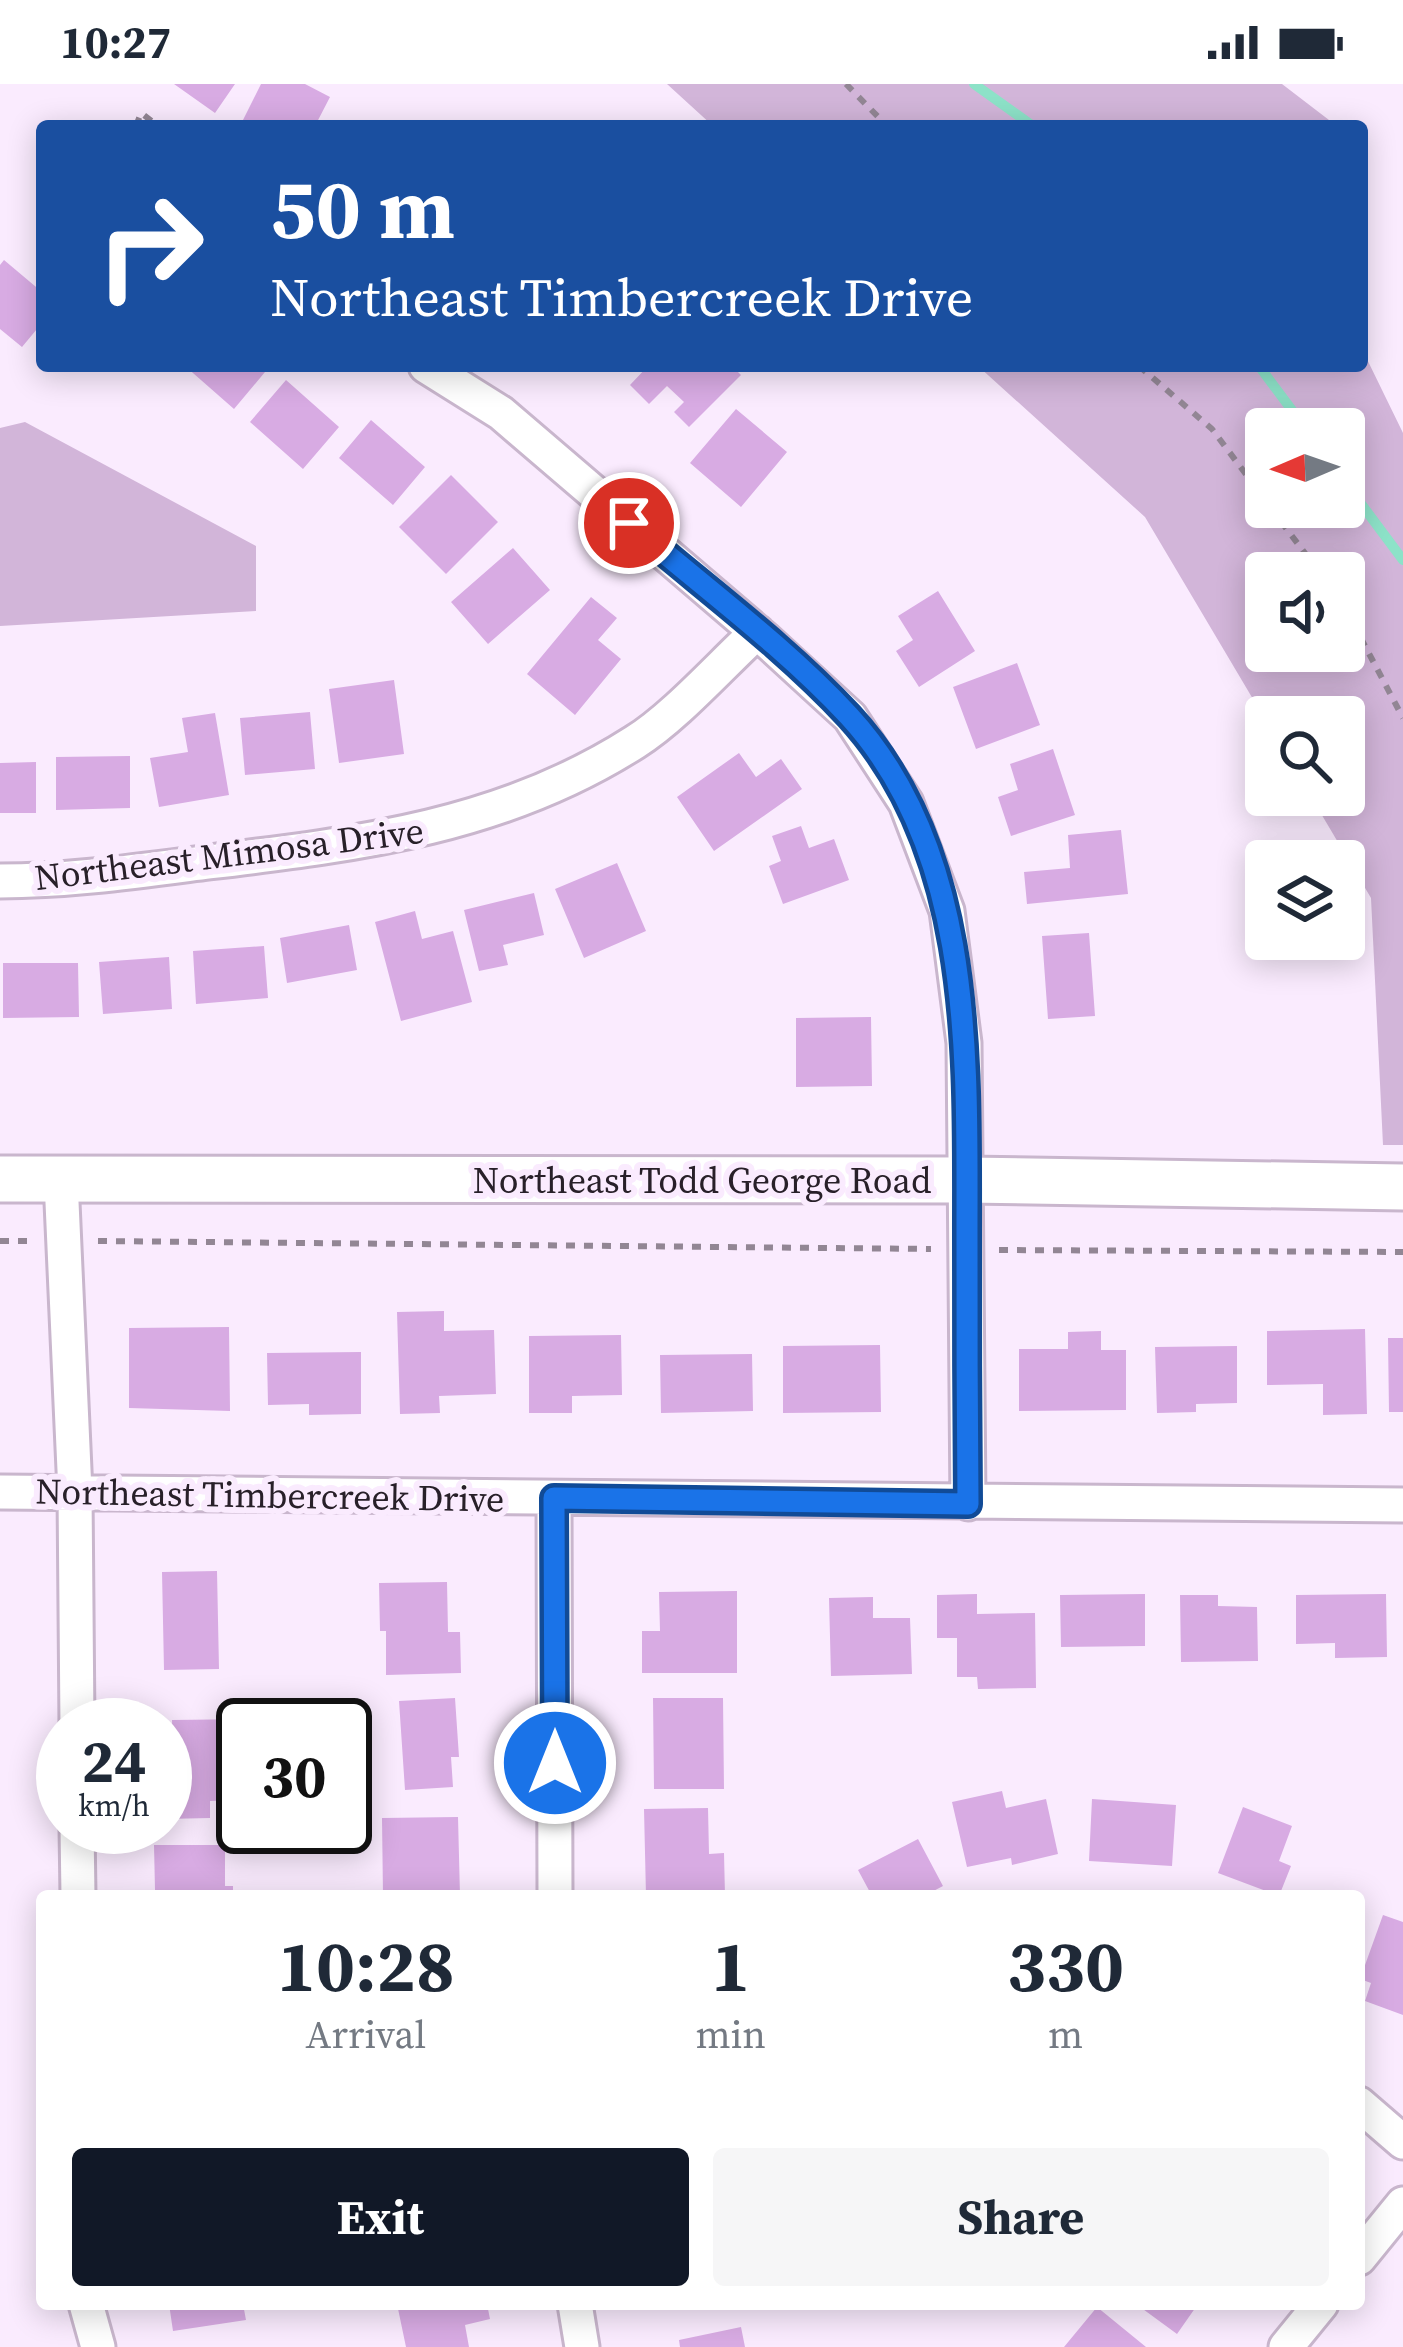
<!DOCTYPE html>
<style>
:root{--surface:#fff;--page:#f6f6f7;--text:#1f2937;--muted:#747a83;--accent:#111827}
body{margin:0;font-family:"Source Serif 4",serif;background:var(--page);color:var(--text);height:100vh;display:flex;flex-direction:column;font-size:45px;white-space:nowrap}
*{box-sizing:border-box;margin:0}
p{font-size:39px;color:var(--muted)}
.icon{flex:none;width:66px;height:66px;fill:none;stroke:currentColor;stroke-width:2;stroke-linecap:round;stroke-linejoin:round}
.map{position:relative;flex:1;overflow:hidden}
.details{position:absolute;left:36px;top:1806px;width:1329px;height:420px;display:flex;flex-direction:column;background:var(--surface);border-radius:12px;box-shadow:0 6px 30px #0003}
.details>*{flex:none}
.top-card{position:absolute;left:36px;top:36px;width:1332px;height:252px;border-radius:12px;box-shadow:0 6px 30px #0003;background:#1a4fa0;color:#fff;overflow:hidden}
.needle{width:78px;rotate:268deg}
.buttons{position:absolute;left:1245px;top:324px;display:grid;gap:24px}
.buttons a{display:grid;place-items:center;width:120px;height:120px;border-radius:12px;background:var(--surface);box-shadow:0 6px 30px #0003;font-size:60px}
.speed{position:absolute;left:36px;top:1614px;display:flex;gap:24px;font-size:60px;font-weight:700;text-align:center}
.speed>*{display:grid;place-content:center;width:156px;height:156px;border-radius:50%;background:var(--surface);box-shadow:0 6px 30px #0003;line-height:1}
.speed small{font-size:30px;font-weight:400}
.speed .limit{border:6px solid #111;border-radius:18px;background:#fff;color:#111}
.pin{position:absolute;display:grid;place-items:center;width:102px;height:102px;color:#fff;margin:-51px;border:6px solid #fff;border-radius:50%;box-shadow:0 3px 12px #0007}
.me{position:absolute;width:132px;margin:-66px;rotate:0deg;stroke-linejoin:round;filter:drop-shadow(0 0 9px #0008)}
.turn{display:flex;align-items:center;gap:42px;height:252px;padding:0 36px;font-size:54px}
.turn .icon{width:156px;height:156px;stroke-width:2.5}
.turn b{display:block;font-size:84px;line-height:102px}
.eta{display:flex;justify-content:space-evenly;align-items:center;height:204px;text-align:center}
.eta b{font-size:72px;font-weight:700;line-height:84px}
.cta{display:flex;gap:24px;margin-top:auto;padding:24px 36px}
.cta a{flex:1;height:138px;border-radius:12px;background:var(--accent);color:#fff;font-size:48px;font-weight:700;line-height:138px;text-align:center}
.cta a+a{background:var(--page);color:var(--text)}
.status{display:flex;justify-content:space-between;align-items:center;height:84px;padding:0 60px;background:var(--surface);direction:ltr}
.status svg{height:33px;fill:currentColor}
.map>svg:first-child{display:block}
</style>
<div class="status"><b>10:27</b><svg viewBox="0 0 49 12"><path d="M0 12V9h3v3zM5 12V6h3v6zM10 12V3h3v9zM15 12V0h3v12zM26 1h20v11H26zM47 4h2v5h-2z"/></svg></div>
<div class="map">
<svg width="1403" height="2263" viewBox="0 0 1403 2263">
<rect width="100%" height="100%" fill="#faebfe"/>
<path fill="#d2b5d9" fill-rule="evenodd" d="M667,0H1282L1329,36L1327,42H713Z
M1362,265L1403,349V1061H1383L1371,814L1310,711H1344V633H1266V637L1145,433L978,282H1362ZM1266,345H1344V423H1266ZM1266,489H1344V567H1266Z
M25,338L256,462V527L0,542V344Z"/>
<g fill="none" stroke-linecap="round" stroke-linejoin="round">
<path stroke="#8de2c8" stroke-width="10" d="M974,0L1033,42
M1259,282L1306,345
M1344,397L1403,476"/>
</g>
<path fill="#d8abe3" d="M174,0H235L215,29Z
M261,0H305L330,13L315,42H240Z
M4,176L42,208V239L22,263L0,245V181Z
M185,282H258L265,288L234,325Z
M648,282H732L741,291L689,343L674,328L684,318L667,302L649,320L630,301Z
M286,296L339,343L303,385L250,338Z
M736,325L787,368L741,423L690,379Z
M371,336L425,383L393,421L339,374Z
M451,391L498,438L446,490L399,443Z
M513,464L550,506L488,560L451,518Z
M938,507L975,567L919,603L896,567L913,556L898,532Z
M591,513L617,534L598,556L621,575L575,631L527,590Z
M1017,579L1040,641L976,665L953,603Z
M394,596L404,670L339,679L329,605Z
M310,628L315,685L245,691L240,634Z
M215,629L229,711L159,723L150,674L188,668L182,634Z
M1053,665L1075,731L1011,752L998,713L1018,706L1010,680Z
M739,669L756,693L781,675L802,705L714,767L677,713Z
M130,672V724L56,726V673Z
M36,678V729H0V679Z
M801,742L809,764L834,755L849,796L783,820L769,782L781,777L772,752Z
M1121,746L1128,810L1027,820L1024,788L1070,784L1068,751Z
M617,779L646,847L584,874L555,805Z
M534,809L544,851L503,861L508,881L479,887L464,826Z
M415,827L422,855L453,847L472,918L401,937L375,838Z
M349,841L357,886L287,899L280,854Z
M1089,849L1095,932L1048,935L1042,852Z
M264,862L268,914L196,920L193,867Z
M169,873L172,925L103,930L99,878Z
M3,879H78L79,933L3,934Z
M871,933L872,1002L796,1003V934Z
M444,1227V1247L494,1246L496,1310L439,1312L440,1329L400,1330L397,1228Z
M229,1243L230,1327L129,1324V1244Z
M1365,1245L1367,1330L1323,1331V1300L1267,1301V1247Z
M1101,1247V1266H1126V1326L1019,1327V1265H1068V1248Z
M621,1251L622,1311L572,1312V1329H529V1252Z
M1388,1254H1403V1328H1389Z
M880,1261L881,1328L783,1329V1262Z
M1237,1262V1319L1196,1320V1328L1157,1329L1155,1263Z
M361,1268V1330L309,1331V1320L268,1321L267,1269Z
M752,1270L753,1327L661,1329L660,1271Z
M217,1487L219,1585L164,1586L162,1488Z
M447,1498L448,1548H460L461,1589L386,1591V1547H380L379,1499Z
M737,1507V1589H642V1547H660L659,1508Z
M977,1510V1530L1035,1529L1036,1604L978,1605L977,1593H957V1554H937V1511Z
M1145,1510V1562L1061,1563L1060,1511Z
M1386,1510L1387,1573L1335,1574V1559L1296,1560V1511Z
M1180,1511H1218V1522L1257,1523L1258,1577L1181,1578Z
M873,1513V1534H910L912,1590L831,1592L829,1514Z
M455,1614L459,1673H451L453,1703L405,1706L399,1617Z
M653,1614H723L724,1705H654Z
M253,1635L254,1641H243L241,1716L210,1717V1734L165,1735V1695H182L181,1671H173L172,1636Z
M1002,1707L1006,1724L1046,1715L1058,1770L1012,1781L1011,1774L967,1783L952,1718Z
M1092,1715L1176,1721L1172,1782L1089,1777Z
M1243,1723L1292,1742L1279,1777L1291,1782L1279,1812L1218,1789Z
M708,1724L709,1770L724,1769L725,1812H646L644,1725Z
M458,1733L460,1812H383L382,1734Z
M918,1755L943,1802L924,1812H872L858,1786Z
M154,1761H225V1802H233V1812H166V1806H155Z
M1383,1831L1403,1838V1931L1365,1917L1371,1899L1360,1895Z
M169,2220H243L246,2236L173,2247Z
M397,2220H487L490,2235L465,2241L469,2263H406Z
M1136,2220H1198L1177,2250Z
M1097,2223L1146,2263H1064Z
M741,2243L745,2263H680L679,2256Z"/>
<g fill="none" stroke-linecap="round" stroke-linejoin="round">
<g stroke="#c9b6cd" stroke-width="39">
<path id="street" d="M426,282L501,329L766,556L850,633L906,719L947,827L964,959L968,1419
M0,797C70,797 139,787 209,778C360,760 504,742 635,658C674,634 722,580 757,548
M61,1096L75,1408L77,1641
M0,1408L1403,1421
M554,1414L555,1812
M77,1743L78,1812
M1359,2020L1403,2058
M1359,2174L1403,2120
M86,2220L98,2263
M575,2220L582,2263
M1286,2263L1321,2220"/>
</g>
<g stroke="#c9b6cd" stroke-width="51">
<path id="secondary" d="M0,1095L967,1096L1403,1103"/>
</g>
<path stroke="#928694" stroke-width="6" stroke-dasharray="9 9" stroke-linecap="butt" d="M846,0L887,42
M136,42L141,29L158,42
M1139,282L1212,345L1266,417
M1270,423L1320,489
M1344,522L1403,634
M0,1157H31
M98,1157L931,1165
M999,1166L1403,1168"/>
<use href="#street" stroke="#fff" stroke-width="33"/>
<use href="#secondary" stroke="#fff" stroke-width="45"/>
</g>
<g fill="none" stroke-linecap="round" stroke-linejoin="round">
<g stroke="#114b97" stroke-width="30">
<path id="route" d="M555,1679L554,1414L968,1420C967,1328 967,1237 967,1145C967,973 974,768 849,632C783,561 702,502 629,439"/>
</g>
<use href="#route" stroke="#1a73e8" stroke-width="21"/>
</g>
<g text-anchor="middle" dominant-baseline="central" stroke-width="12" stroke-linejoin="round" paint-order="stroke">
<g font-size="36" fill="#282029" stroke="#faebfe">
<text transform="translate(229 770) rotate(-7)">Northeast Mimosa Drive</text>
<text x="702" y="1096">Northeast Todd George Road</text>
<text transform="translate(270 1411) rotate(1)">Northeast Timbercreek Drive</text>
</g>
</g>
</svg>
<div class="buttons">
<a><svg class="needle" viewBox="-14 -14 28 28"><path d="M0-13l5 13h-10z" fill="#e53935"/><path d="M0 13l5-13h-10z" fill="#747a83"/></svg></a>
<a><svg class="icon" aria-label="sound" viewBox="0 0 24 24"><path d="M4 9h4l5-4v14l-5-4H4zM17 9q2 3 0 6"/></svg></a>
<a><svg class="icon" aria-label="search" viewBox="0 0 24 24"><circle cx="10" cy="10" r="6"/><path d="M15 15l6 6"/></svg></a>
<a><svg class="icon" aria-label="layers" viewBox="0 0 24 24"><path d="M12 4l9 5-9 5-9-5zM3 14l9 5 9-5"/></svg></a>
</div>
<div class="speed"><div>24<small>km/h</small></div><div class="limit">30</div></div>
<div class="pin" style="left:629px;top:439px;background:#d93025"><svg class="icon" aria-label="arrive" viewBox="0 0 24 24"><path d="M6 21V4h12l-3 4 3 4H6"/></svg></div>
<svg class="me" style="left:555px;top:1679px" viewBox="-20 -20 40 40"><circle r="17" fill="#1a73e8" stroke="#fff" stroke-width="3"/><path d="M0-11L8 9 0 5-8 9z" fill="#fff"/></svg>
<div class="top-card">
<div class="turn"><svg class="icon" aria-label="right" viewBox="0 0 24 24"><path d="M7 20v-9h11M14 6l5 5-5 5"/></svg><div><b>50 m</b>Northeast Timbercreek Drive</div></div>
</div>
<section class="details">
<div class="eta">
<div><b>10:28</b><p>Arrival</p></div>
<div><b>1</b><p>min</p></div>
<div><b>330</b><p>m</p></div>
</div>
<div class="cta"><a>Exit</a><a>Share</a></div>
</section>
</div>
